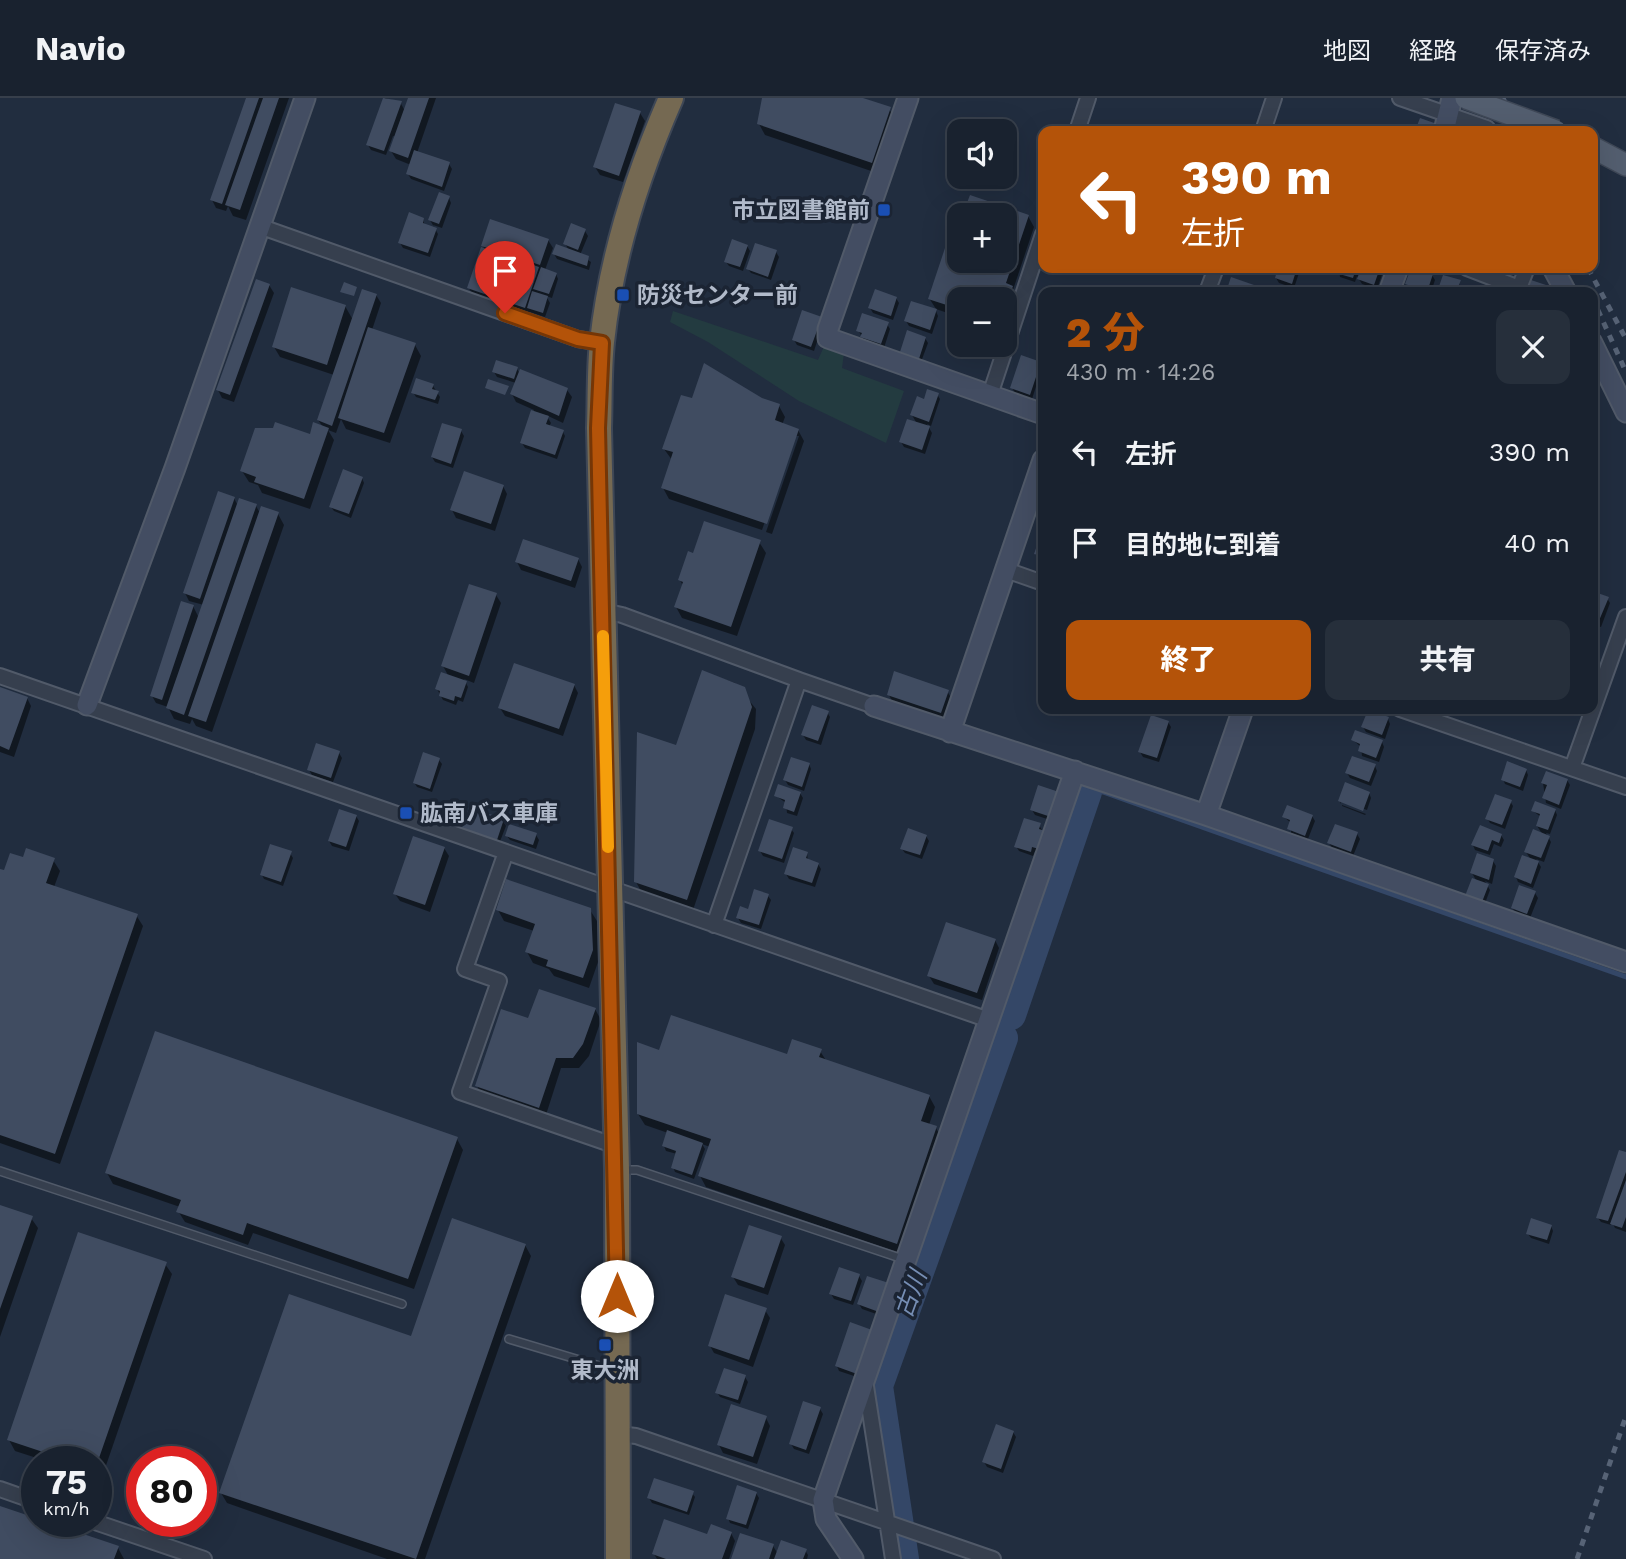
<!DOCTYPE html>
<html lang="ja">
<meta charset="utf-8">
<style>
:root{--surface:#19222f;--page:#262f3b;--text:#f1f3f6;--muted:#9fa4aa;--line:#373f4b;--accent:#b45309}
body{margin:0;font-family:"Work Sans","Noto Sans JP",sans-serif;background:var(--page);color:var(--text);height:100vh;display:flex;flex-direction:column;font-size:26px;white-space:nowrap}
*{box-sizing:border-box;margin:0}
p{font-size:23px;color:var(--muted)}
.icon{flex:none;width:38px;height:38px;fill:none;stroke:currentColor;stroke-width:2;stroke-linecap:round;stroke-linejoin:round}
.map{position:relative;flex:1;overflow:hidden}
.panel{position:absolute;left:1038px;top:189px;width:560px;height:427px;display:flex;flex-direction:column;background:var(--surface);border-radius:14px;box-shadow:0 7px 28px #0002,0 0 0 2px var(--line)}
.panel>*{flex:none}
.hud{position:absolute;left:1038px;top:28px;width:560px;height:147px;border-radius:14px;box-shadow:0 7px 28px #0002,0 0 0 2px var(--line);background:#b45309;color:#fff;overflow:hidden}
.controls{position:absolute;left:947px;top:21px;display:grid;gap:14px}
.controls a{display:grid;place-items:center;width:70px;height:70px;border-radius:14px;background:var(--surface);box-shadow:0 7px 28px #0002,0 0 0 2px var(--line);font-size:35px}
.speed{position:absolute;left:21px;top:1348px;display:flex;gap:14px;font-size:35px;font-weight:700;text-align:center}
.speed>*{display:grid;place-content:center;width:91px;height:91px;border-radius:50%;background:var(--surface);box-shadow:0 7px 28px #0002,0 0 0 2px var(--line);line-height:1}
.speed small{font-size:18px;font-weight:400}
.speed .limit{border:10px solid #d22;background:#fff;color:#111}
.pin{position:absolute;display:grid;place-items:center;width:60px;height:60px;color:#fff;margin:-72px -30px;border-radius:50% 50% 50% 0;rotate:-45deg;box-shadow:0 0 7px #0007}
.pin .icon{rotate:45deg}
.me{position:absolute;width:77px;margin:-38px;rotate:0deg;stroke-linejoin:round;filter:drop-shadow(0 0 5px #0008)}
.turn{display:flex;align-items:center;gap:24px;height:147px;padding:0 28px;font-size:32px}
.turn .icon{width:91px;height:91px;stroke-width:2.5}
.turn b{display:block;font-size:49px;line-height:60px}
.round{display:grid;place-items:center;flex:none;width:74px;height:74px;border-radius:14px;background:var(--page)}
.overview{display:flex;align-items:center;justify-content:space-between;height:119px;padding:0 28px}
h1{font-size:42px;font-weight:800;line-height:52px;color:var(--accent)}
.action{display:flex;gap:14px;margin-top:auto;padding:14px 28px}
.action a{flex:1;height:80px;border-radius:14px;background:var(--accent);color:#fff;font-size:28px;font-weight:800;line-height:80px;text-align:center}
.action a+a{background:var(--page);color:var(--text)}
ul{padding:0;list-style:none}
li{display:flex;align-items:center;gap:21px;height:91px;padding:0 28px}
li div{flex:1}
li b{display:block;font-size:26px}
li em{font-style:normal}
header{display:flex;align-items:center;gap:42px;box-sizing:border-box;height:98px;padding:0 35px;background:var(--surface);border-bottom:2px solid var(--line)}
header strong{font-size:33px}
nav{display:flex;gap:38px;margin-inline-start:auto;font-size:24px}
.map>svg:first-child{display:block}
</style>
<header>
<strong>Navio</strong>
<nav><a>地図</a><a>経路</a><a>保存済み</a></nav>
</header>
<div class="map">
<svg width="1626" height="1461" viewBox="0 0 1626 1461">
<rect width="100%" height="100%" fill="#212d3f"/>
<path fill="#233b40" d="M673,213L818,262L826,244L844,255L842,270L904,293L886,345L799,303L708,244L670,224Z"/>
<path fill="#0007" fill-rule="evenodd" d="M248,0H289L246,122L233,118L228,108L226,113L216,110L212,102Z
M385,0L400,4L405,13L410,0H436L417,55L449,66L452,71L444,93L411,81L408,76L411,67L396,61L391,53L396,39L393,38L386,57L371,52L368,47Z
M764,0H857L889,11L896,22L877,75L765,37L759,26Z
M640,15L645,23L623,84L600,77L595,69Z
M449,100L451,105L442,130L433,127L438,136L430,159L403,150L400,145L423,121L425,128L435,131L430,122Z
M961,110L1028,118L1034,129L1013,192L1018,200L1004,235V201H959V219L936,211L929,200ZM959,117H1004V163H959Z
M585,133L588,138L580,157L591,164L589,172L557,161L554,156L569,153L565,145Z
M548,142L553,150L545,172L556,176L558,181L552,200L546,198L550,205L545,219L530,214L529,217L473,198L469,190L486,153L483,148Z
M747,148L750,153L743,173L729,168L726,164Z
M776,154L779,159L771,182L751,175L748,171Z
M1247,170H1263L1262,175Z
M1280,170H1296L1299,175L1294,190L1279,185L1276,180Z
M1315,170H1332L1330,175Z
M1339,170H1383L1384,171L1377,191L1362,186L1357,178L1355,184L1340,179Z
M1432,177L1435,182L1431,194L1410,191L1407,186Z
M1445,179L1459,184L1460,194H1439Z
M269,187L274,195L234,304L222,300L218,292Z
M376,197L381,205L372,232L415,247L421,258L390,345L346,331L341,321L336,335L328,332L334,342L310,411L262,395L258,387L249,384L242,373L323,329L318,322L334,277L280,259L274,249L345,208L353,222Z
M896,200L899,205L893,222L873,215L870,210Z
M936,213L938,218L932,236L909,228L906,223Z
M821,221L823,225L814,253L797,247L794,242Z
M887,226L890,231L884,250L865,244L858,232Z
M925,240L928,245L921,264L904,259L901,254Z
M1040,265L1042,270L1032,301L1015,295L1012,290Z
M517,271L520,276L567,292L572,299L563,325L546,317L551,325L549,329L563,334L565,338L557,361L525,350L522,345L534,312L516,304L512,296L516,285L497,279L494,274Z
M433,288L440,299L438,306L416,299L413,294Z
M937,296L940,301L931,328L927,326L932,335L925,356L904,349L901,344L917,326L912,317L926,303Z
M761,302L779,308L785,319L782,327L798,332L804,343L772,436L766,434L799,338H795L762,432L669,401L663,390L672,362L664,351Z
M461,333L464,338L453,370L435,364L432,359Z
M362,380L364,385L351,420L334,413L331,409Z
M503,388L507,396L495,433L456,420L452,412Z
M234,400L238,408H256L260,415L278,416L284,427L212,634L196,628L192,621L190,626L174,621L168,609L156,605L152,598L193,508L199,520L204,507L189,503L185,495Z
M1043,434V465L1035,456Z
M759,444L766,455L737,538L682,520L676,509L683,488L680,482Z
M578,461L582,469L575,490L521,472L517,464Z
M1592,494L1607,500L1610,505L1601,529L1592,526Z
M496,497L501,505L474,585L464,581L468,589L463,604L458,602L456,607L443,602L437,591L449,579L443,568Z
M703,574L735,585L756,611L755,631L693,812L642,795L636,784Z
M574,587L578,595L563,638L505,618L500,610Z
M0,591L27,600L31,608L14,659L0,654Z
M947,593L952,601L945,622L893,605L889,597Z
M1159,611H1178L1176,617Z
M1457,611H1472L1470,616Z
M827,614L830,619L821,647L806,642L803,637Z
M1388,621L1390,626L1385,641L1366,634L1363,629Z
M1168,624L1171,629L1159,664L1143,659L1140,654Z
M1353,642L1382,644L1384,649L1379,664L1362,658L1361,649Z
M339,655L342,660L333,684L312,677L309,672Z
M439,662L442,666L432,694L417,689L414,684Z
M809,666L811,671L804,693L788,687L785,682Z
M1375,668L1377,673L1371,688L1350,680L1347,675Z
M1526,672L1528,677L1523,693L1505,686L1503,681Z
M1567,682L1570,687L1561,711L1546,705L1543,685Z
M1346,686L1369,695L1371,700L1367,712L1341,703V706L1340,703Z
M800,695L803,700L797,718L787,715L786,705L775,697Z
M1058,696L1053,723L1035,717L1032,712Z
M1510,703L1513,708L1505,731L1490,725L1487,720Z
M1342,707L1366,716L1365,717L1342,708Z
M1555,712L1557,717L1550,736L1546,735L1551,744L1544,764L1536,761L1541,769L1533,790L1518,784L1516,779L1531,762L1526,754L1543,737L1537,728L1541,719L1533,713Z
M356,718L359,723L349,753L332,748L329,743Z
M1312,718L1315,723L1308,741L1291,735V725L1284,719Z
M503,723L506,728L499,746L467,735L464,730Z
M1039,727L1042,732L1041,755L1035,753L1033,758L1019,753L1016,748Z
M791,731L794,735L784,765L763,758L760,753Z
M1357,736L1360,741L1353,758L1332,750L1329,745Z
M536,737L539,742L536,751L510,742L507,738Z
M1501,737L1504,742L1501,749L1494,746L1490,757L1475,752L1473,747Z
M926,738L929,743L922,761L905,755L902,751Z
M444,750L449,758L430,814L400,803L395,796Z
M290,755L293,760L283,788L264,781L262,777Z
M807,755L808,763L818,766L821,771L815,789L789,781L786,776Z
M24,761L53,762L60,773L54,789L136,817L143,828L60,1066L0,1045V772L5,774Z
M1493,763L1496,768L1492,786L1485,783L1490,792L1484,808L1470,802L1477,784L1472,775Z
M1535,795L1538,800L1530,820L1515,814L1512,809Z
M768,798L771,802L761,831L741,825L738,820Z
M498,812H590L597,823L598,864L589,890L554,878L549,871L533,865L527,854L534,833L504,823Z
M995,842L999,850L982,902L934,886L929,878Z
M595,911L601,922L589,958L579,970H561L545,1020L483,999L477,988L529,923Z
M820,953L827,964L929,998L935,1009L929,1027L936,1030L942,1041L903,1156L706,1089L700,1078L710,1049L702,1046L705,1051L694,1081L675,1074L673,1069L677,1056L666,1053L664,1048L668,1035L645,1027L638,1016L660,954L788,959Z
M457,1041L463,1052L414,1191L253,1135L248,1147L185,1124L178,1113L180,1109L113,1086L107,1075Z
M1626,1056V1134L1615,1130L1612,1124L1611,1127L1601,1124L1598,1120Z
M0,1109L31,1120L38,1130L0,1239Z
M1551,1128L1553,1133L1549,1146L1531,1140L1528,1136Z
M780,1139L785,1147L768,1197L738,1187L733,1179Z
M525,1147L531,1158L425,1461H387L227,1405L221,1395Z
M165,1166L172,1176L101,1382L96,1380V1363H46L15,1353L9,1342Z
M859,1178L862,1183L853,1207L834,1201L831,1196Z
M868,1180L882,1218L862,1211L859,1206Z
M765,1212L770,1220L753,1269L714,1255L710,1248Z
M851,1227L860,1280L839,1273L837,1268Z
M745,1279L748,1284L740,1306L720,1299L717,1294Z
M820,1311L823,1316L809,1356L794,1351L791,1346Z
M766,1320L770,1328L757,1366L723,1355L719,1347Z
M1013,1334L1016,1339L1003,1375L987,1369L984,1364Z
M692,1395L695,1399L689,1417L652,1405L649,1400Z
M756,1395L759,1400L748,1431L730,1425L728,1420Z
M0,1410L118,1450L124,1461H0Z
M731,1435L735,1443L729,1461H657L654,1456L708,1438Z
M773,1448L778,1456L805,1452L808,1457L807,1461H733Z"/>
<g fill="none" stroke-linecap="round" stroke-linejoin="round">
<path stroke="#344767" stroke-width="5" d="M1087,694H1103L1626,879"/>
<path stroke="#344767" stroke-width="30" d="M1011,917L1087,694
M904,1461L878,1288L1003,940"/>
</g>
<path fill="#404c61" fill-rule="evenodd" d="M246,0H259L222,106L210,102Z
M263,0H279L240,112L225,107Z
M383,0L402,3L384,53L366,47Z
M408,0H429L408,60L389,53Z
M762,0H863L891,9L872,65L757,26Z
M615,5L641,13L619,78L593,69Z
M1420,20L1437,26L1434,33H1415Z
M414,52L450,64L442,89L406,76Z
M439,94L450,98L439,126L428,122Z
M970,97L1029,117L1006,185L1013,188L1005,210L1004,201H959V211L928,201L959,108L965,110ZM959,117H1004V163H959Z
M409,114L424,120L423,125L437,130L428,155L398,145Z
M490,121L549,141L540,167L481,148Z
M571,125L586,131L578,152L563,146Z
M732,141L748,147L740,169L724,164Z
M755,145L777,152L768,179L746,171Z
M556,146L589,158L587,168L552,156Z
M481,149L539,169L525,210L467,190Z
M541,169L557,175L549,196L533,191Z
M1278,170H1297L1292,186L1275,180Z
M1337,170H1356L1353,180L1336,175Z
M1361,170H1380L1374,187L1357,181Z
M1411,170L1433,176L1427,194L1405,186Z
M1443,177L1461,182L1456,194H1437Z
M1231,179L1254,187L1252,194H1226Z
M256,181L270,186L230,297L216,292Z
M1531,182L1552,189L1550,194H1527Z
M344,184L357,189L354,198L340,194Z
M291,189L346,207L327,267L272,249Z
M362,191L377,196L332,328L317,322Z
M875,191L897,199L891,218L868,210Z
M532,193L548,198L543,215L527,210Z
M911,203L937,211L930,232L904,223Z
M802,212L822,219L811,249L792,242Z
M862,215L889,224L881,246L860,239L862,235L856,233Z
M368,229L416,245L384,335L338,320Z
M907,232L926,239L919,261L900,254Z
M1021,257L1041,264L1030,297L1010,290Z
M496,262L518,269L514,281L492,274Z
M704,265L762,300L780,306L775,322L799,331L767,426L661,390L673,354L662,351L681,297L692,300Z
M520,271L568,290L559,318L510,296Z
M416,280L434,286L432,291L439,293L435,302L411,295Z
M488,281L509,288L505,297L485,290Z
M927,291L939,295L929,324L910,317L917,298L924,301Z
M531,312L549,318L546,326L564,332L555,357L520,345Z
M907,321L930,328L922,352L899,344Z
M275,324L310,336L313,324L329,330L304,401L254,384L256,379L240,373L255,330H273Z
M442,325L462,331L451,366L431,359Z
M343,371L363,379L349,416L329,409Z
M464,373L504,387L491,426L450,412Z
M218,393L235,399L200,501L183,495Z
M239,400L257,406L184,617L166,610Z
M261,408L279,414L206,624L188,618Z
M704,423L761,442L731,529L674,509L683,484L678,482L688,453L693,455Z
M1043,430V459L1034,456Z
M523,441L579,460L571,483L515,464Z
M469,486L497,495L469,578L441,568Z
M1592,493L1609,499L1598,525L1592,523Z
M181,503L194,507L162,602L150,598Z
M514,565L575,586L559,631L498,610Z
M702,572L745,589L752,609L687,802L634,784L637,634L676,647Z
M894,573L949,592L941,615L887,597Z
M441,574L467,583L461,600L455,598L454,603L439,598L440,593L435,591Z
M0,589L28,599L9,652L0,648Z
M812,607L829,613L818,643L801,637Z
M1368,612L1389,619L1382,637L1361,629Z
M1151,617L1169,623L1157,660L1138,654Z
M1355,632L1383,642L1376,660L1358,653L1360,646L1351,642Z
M316,645L340,653L331,680L307,672Z
M423,654L440,660L430,691L413,685Z
M1352,658L1376,666L1369,684L1345,675Z
M791,659L810,665L802,689L783,682Z
M1507,663L1527,671L1520,689L1501,682Z
M1546,673L1568,681L1559,707L1542,700L1547,687L1541,685Z
M1345,684L1370,694L1363,713L1338,703Z
M778,686L801,694L794,714L783,710L785,702L774,698Z
M1038,687L1059,694L1051,719L1030,712Z
M1495,696L1512,702L1502,727L1485,721Z
M1535,703L1556,711L1548,732L1536,728L1540,716L1531,713Z
M1287,707L1313,717L1305,738L1287,731L1290,722L1282,719Z
M469,709L504,721L497,742L462,730Z
M339,711L357,717L346,749L328,743Z
M1024,720L1041,725L1039,731L1045,733L1039,751L1032,749L1031,754L1014,749Z
M769,721L793,729L782,761L758,753Z
M509,726L537,735L533,747L505,738Z
M1335,726L1358,734L1351,754L1327,745Z
M1480,727L1502,736L1499,745L1492,742L1488,753L1471,747Z
M908,730L927,737L920,757L900,751Z
M1533,731L1550,738L1541,760L1524,754Z
M413,738L445,749L425,807L393,796Z
M270,746L292,753L281,784L260,777Z
M793,749L808,754L806,760L819,765L812,785L784,776Z
M26,750L55,760L46,785L138,816L55,1056L0,1037V771L4,772L10,755L23,759Z
M1477,755L1494,761L1489,782L1470,775Z
M1522,757L1539,763L1531,786L1514,779Z
M1472,780L1489,786L1482,804L1465,798Z
M506,781L591,810L593,852L583,880L546,868L548,862L525,854L535,826L496,812Z
M1519,787L1536,793L1527,816L1511,810Z
M754,791L769,796L759,827L736,820L740,808L748,811Z
M946,824L996,841L977,895L927,878Z
M539,891L596,910L583,946L573,960H556L539,1010L475,988L501,911L528,920Z
M671,917L787,956L792,941L822,951L819,959L930,997L921,1023L937,1028L897,1146L698,1078L711,1041L637,1016V944L659,952Z
M155,933L458,1039L408,1181L247,1125L243,1137L176,1114L181,1102L105,1075Z
M667,1032L703,1045L692,1077L671,1070L676,1053L662,1048Z
M1619,1052L1626,1054V1074L1608,1123L1596,1120Z
M1626,1082V1119L1622,1130L1610,1126Z
M0,1107L33,1118L0,1211Z
M452,1120L526,1146L416,1461L219,1395L289,1196L411,1238Z
M1531,1120L1552,1127L1547,1142L1526,1136Z
M749,1127L782,1138L764,1190L731,1179Z
M78,1134L167,1164L98,1363H70L7,1342Z
M839,1169L860,1176L851,1203L829,1196Z
M867,1178L889,1185L879,1214L857,1206Z
M725,1196L767,1210L749,1262L708,1248Z
M850,1224L872,1232L857,1276L835,1268Z
M724,1270L746,1277L738,1302L715,1295Z
M803,1303L821,1309L806,1352L789,1346Z
M731,1306L767,1318L753,1359L717,1347Z
M996,1326L1014,1333L1001,1371L982,1364Z
M654,1380L694,1393L687,1414L647,1400Z
M737,1387L757,1394L746,1427L726,1421Z
M0,1408L119,1448L114,1461H0Z
M664,1421L707,1436L711,1426L732,1434L722,1461H666L652,1456Z
M740,1435L774,1446L769,1461H731Z
M781,1442L807,1451L803,1461H774Z"/>
<g fill="none" stroke-linecap="round" stroke-linejoin="round">
<g stroke="#515a69" stroke-width="10">
<path id="lane" d="M621,1072H637L906,1162
M0,1073L402,1206
M509,1241L613,1272"/>
</g>
<g stroke="#515a69" stroke-width="18">
<path id="street" d="M1400,0L1487,30L1489,33
M1077,33L1088,0
M1263,33L1274,0
M259,128L578,241L602,245
M1467,170L1519,190L1527,170
M1207,194L1216,170
M990,297L1043,136
M1006,472L1043,485
M603,513L622,517L799,582
M0,578L989,922
M1400,611L1626,689
M1572,670L1626,519
M506,754L465,871L499,883L460,994L616,1048
M714,827L799,582L874,608
M865,1282L893,1461
M618,1336L636,1338L993,1461
M0,1391L37,1404
M92,1423L204,1461"/>
</g>
<g stroke="#515a69" stroke-width="23">
<path id="secondary" d="M908,0L828,231V240L1043,316
M1444,33L1452,0
M1553,170L1566,194
M1389,194L1398,170
M1592,245L1626,314
M87,607L175,370L305,0
M874,608L1206,717L1626,864
M950,634L1043,362
M1206,717L1243,611
M853,1461L826,1421L823,1402L1075,673"/>
</g>
<g stroke="#3f4857" stroke-width="24">
<path id="primary" d="M1592,49L1626,67"/>
</g>
<g stroke="#3e4756" stroke-width="28">
<path id="highway" d="M618,1461L617,1072L599,330C600,302 599,272 602,244C611,159 637,78 671,0"/>
</g>
<use href="#lane" stroke="#363f4e" stroke-width="7"/>
<use href="#street" stroke="#363f4e" stroke-width="14"/>
<use href="#secondary" stroke="#434d62" stroke-width="19"/>
<use href="#primary" stroke="#535e6f" stroke-width="21"/>
<use href="#highway" stroke="#756952" stroke-width="24"/>
<path stroke="#576376" stroke-width="5" stroke-dasharray="7 7" stroke-linecap="butt" d="M1503,0L1518,33
M1588,170L1626,241
M1592,199L1626,274
M1577,1461L1626,1318"/>
<g stroke="#3f4857" stroke-width="24" stroke-linecap="butt">
<path id="primary-bridge" d="M1466,0L1556,33"/>
</g>
<use href="#primary-bridge" stroke="#535e6f" stroke-width="21"/>
</g>
<g fill="none" stroke-linecap="round" stroke-linejoin="round">
<g stroke="#753606" stroke-width="18">
<path id="route" d="M505,215L578,241L602,245L598,330L617,1198"/>
</g>
<use href="#route" stroke="#b45309" stroke-width="12"/>
<path stroke="#f59e0b" stroke-width="12" d="M603,538L608,749"/>
</g>
<g fill="#1a4fb4" stroke="#1b2433" stroke-width="2.5">
<rect x="877" y="105" width="14" height="14" rx="3.5"/>
<rect x="616" y="190" width="14" height="14" rx="3.5"/>
<rect x="399" y="708" width="14" height="14" rx="3.5"/>
<rect x="598" y="1240" width="14" height="14" rx="3.5"/>
</g>
<g text-anchor="middle" dominant-baseline="central" stroke-width="7" stroke-linejoin="round" paint-order="stroke">
<g font-size="23" font-weight="bold" fill="#b1baca" stroke="#1b2433" text-anchor="start">
<text x="870" y="112" text-anchor="end">市立図書館前</text>
<text x="637" y="197">防災センター前</text>
<text x="420" y="715">肱南バス車庫</text>
<text x="605" y="1272" text-anchor="middle">東大洲</text>
</g>
<g font-size="24" font-style="italic" fill="#768eb4" stroke="#1b2433">
<text transform="translate(911 1196) rotate(-70)">古川</text>
</g>
</g>
</svg>
<div class="controls">
<a><svg class="icon" aria-label="sound" viewBox="0 0 24 24"><path d="M4 9h4l5-4v14l-5-4H4zM17 9q2 3 0 6"/></svg></a>
<a>+</a>
<a>−</a>
</div>
<div class="speed"><div>75<small>km/h</small></div><div class="limit">80</div></div>
<div class="pin" style="left:505px;top:215px;background:#d93025"><svg class="icon" aria-label="arrive" viewBox="0 0 24 24"><path d="M6 21V4h12l-3 4 3 4H6"/></svg></div>
<svg class="me" style="left:617px;top:1198px" viewBox="-20 -20 40 40"><circle r="19" fill="#fff"/><path d="M0-13L10 11 0 6-10 11z" fill="#b45309"/></svg>
<div class="hud">
<div class="turn"><svg class="icon" aria-label="left" viewBox="0 0 24 24"><path d="M17 20v-9H6M10 6l-5 5 5 5"/></svg><div><b>390 m</b>左折</div></div>
</div>
<section class="panel">
<div class="overview"><div><h1>2 分</h1><p>430 m · 14:26</p></div><a class="round"><svg class="icon" aria-label="close" viewBox="0 0 24 24"><path d="M6 6l12 12M18 6L6 18"/></svg></a></div>
<ul>
<li><svg class="icon" aria-label="left" viewBox="0 0 24 24"><path d="M17 20v-9H6M10 6l-5 5 5 5"/></svg><div><b>左折</b></div><em>390 m</em></li>
<li><svg class="icon" aria-label="arrive" viewBox="0 0 24 24"><path d="M6 21V4h12l-3 4 3 4H6"/></svg><div><b>目的地に到着</b></div><em>40 m</em></li>
</ul>
<div class="action"><a>終了</a><a>共有</a></div>
</section>
</div>
